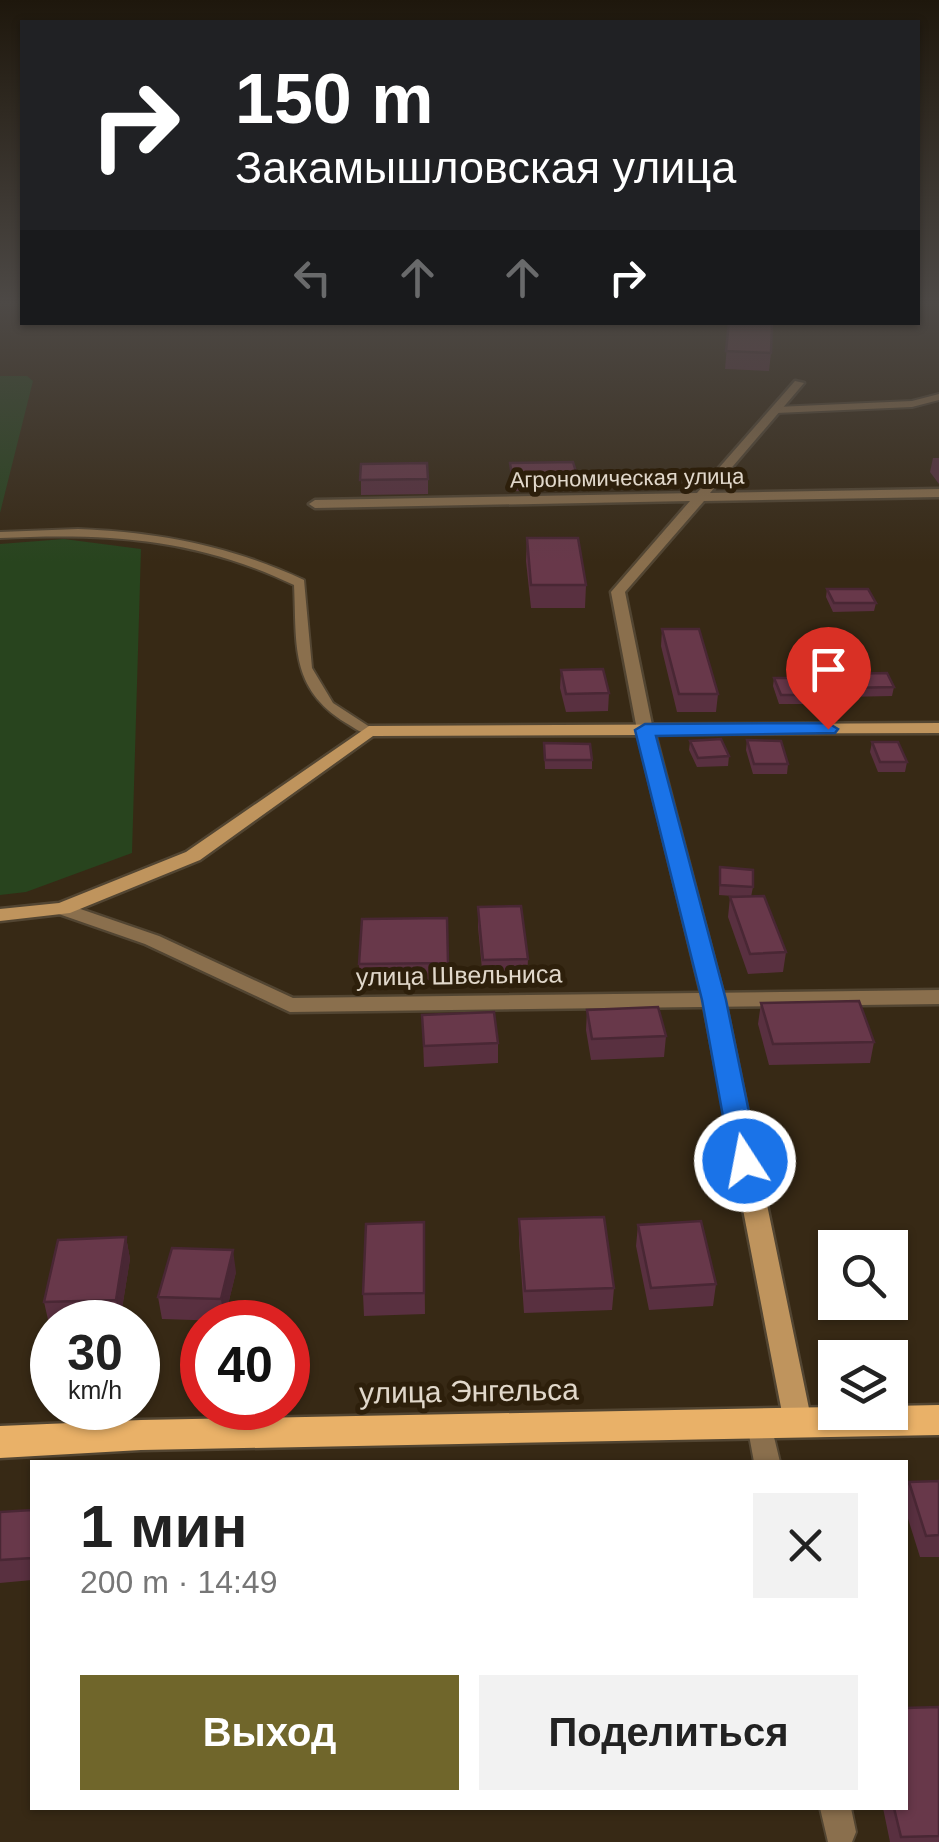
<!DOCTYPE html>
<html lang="ru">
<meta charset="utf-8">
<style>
:root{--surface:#fff;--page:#f2f2f2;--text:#222;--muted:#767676;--accent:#70662b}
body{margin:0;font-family:Helvetica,sans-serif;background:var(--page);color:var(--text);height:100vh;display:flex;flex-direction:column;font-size:38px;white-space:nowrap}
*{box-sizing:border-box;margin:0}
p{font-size:32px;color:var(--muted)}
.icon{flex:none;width:55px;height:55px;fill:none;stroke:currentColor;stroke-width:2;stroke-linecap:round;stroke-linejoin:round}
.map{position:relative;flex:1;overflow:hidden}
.side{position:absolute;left:30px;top:1460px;width:878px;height:350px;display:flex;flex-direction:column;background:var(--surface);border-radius:0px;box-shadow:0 2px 8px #0004}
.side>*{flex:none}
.banner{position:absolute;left:20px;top:20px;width:900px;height:305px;border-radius:0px;box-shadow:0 2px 8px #0004;background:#202124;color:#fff;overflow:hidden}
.tools{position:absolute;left:818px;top:1230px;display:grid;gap:20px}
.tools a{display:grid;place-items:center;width:90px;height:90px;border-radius:0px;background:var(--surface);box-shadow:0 2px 8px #0004;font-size:50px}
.speed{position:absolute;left:30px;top:1300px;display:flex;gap:20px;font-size:50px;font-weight:700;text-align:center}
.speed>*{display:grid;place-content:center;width:130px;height:130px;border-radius:50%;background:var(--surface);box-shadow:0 2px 8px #0004;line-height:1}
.speed small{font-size:25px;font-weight:400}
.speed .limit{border:15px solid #d22;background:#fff;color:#111}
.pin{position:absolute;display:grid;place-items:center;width:85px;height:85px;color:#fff;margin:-102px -42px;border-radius:50% 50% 50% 0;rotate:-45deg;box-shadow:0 0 10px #0007}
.pin .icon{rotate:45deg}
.me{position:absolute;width:110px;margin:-55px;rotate:349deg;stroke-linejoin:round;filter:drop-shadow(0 0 8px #0008)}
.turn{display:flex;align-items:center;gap:35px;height:210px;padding:0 50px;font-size:45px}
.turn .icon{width:130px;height:130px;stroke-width:2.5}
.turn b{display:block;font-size:70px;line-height:85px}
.lanes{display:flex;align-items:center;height:95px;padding:0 50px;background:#0003;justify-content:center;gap:50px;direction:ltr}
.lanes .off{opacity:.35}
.round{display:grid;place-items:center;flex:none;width:105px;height:105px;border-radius:0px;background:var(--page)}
.summary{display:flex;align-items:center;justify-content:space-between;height:170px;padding:0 50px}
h1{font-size:60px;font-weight:700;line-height:75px}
.action{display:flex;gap:20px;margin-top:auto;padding:20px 50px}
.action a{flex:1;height:115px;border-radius:0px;background:var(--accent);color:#fff;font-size:40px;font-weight:700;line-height:115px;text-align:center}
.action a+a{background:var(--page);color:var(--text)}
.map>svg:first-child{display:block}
</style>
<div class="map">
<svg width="939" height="1842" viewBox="0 0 939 1842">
<rect width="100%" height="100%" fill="#372915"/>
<path fill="#28441e" d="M0,376H27L33,381L0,513Z
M64,539L141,549L132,853L26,892L0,895V544Z"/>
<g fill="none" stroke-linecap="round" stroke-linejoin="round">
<g stroke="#524532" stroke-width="4">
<path id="lane" d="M939,394V400L912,407L776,413L771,410L776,407L912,401Z
M78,529C158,532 231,546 304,580L312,668L333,703L376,731L374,734C363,735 356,729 346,723C289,688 297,644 294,585C196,538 107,533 0,538V532Z
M760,1413L769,1416L780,1462H754L747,1424L751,1416Z
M820,1808H851L856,1832L852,1842H828Z"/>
</g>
<g stroke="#524532" stroke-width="5">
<path id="street" d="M795,381L804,383L710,493L939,489V497L704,501L625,592L653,730L651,734H639L637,730L611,592L690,501L315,508L309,504L315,500L697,493Z
M63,903L159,936L293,998L939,990V1004L290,1012L145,944L56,913L53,909L56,905Z"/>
</g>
<g stroke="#524532" stroke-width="5">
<path id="secondary" d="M939,723V733L655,734L725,1001L812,1423L808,1432L798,1435L788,1432L784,1423L703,1001L638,735L373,736L200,860L70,913L0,921V909L59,903L186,852L369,726Z"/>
</g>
<g stroke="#524532" stroke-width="5">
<path id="primary" d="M939,1405V1435L141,1450L0,1458V1426L141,1420L835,1407V1412H890V1406Z"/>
</g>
<use href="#lane" fill="#8a6f4d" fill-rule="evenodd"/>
<use href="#street" fill="#8a6f4d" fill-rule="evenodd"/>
<use href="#secondary" fill="#bf945d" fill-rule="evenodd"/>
<use href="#primary" fill="#e9b168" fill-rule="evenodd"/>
</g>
<path fill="#593040" d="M729,322L771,353L769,371L725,369Z
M933,458H939V484L930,472Z
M510,463L577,475L576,490L512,491Z
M361,464L428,479V494L361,495Z
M527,538L586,585L585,608H531L526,561Z
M827,589L876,603L874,611L833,612L826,597Z
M662,629L718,694L716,712H677L661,646Z
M561,670L609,693L608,711L566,712L560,688Z
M839,674L894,687L892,696L844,697L838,683Z
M774,678L809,695L807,704H779L773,686Z
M747,740L788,764L787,774H753L746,750Z
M690,741L729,756L728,766L697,767L689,750Z
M872,742L907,762L905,772H878L870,752Z
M544,743L592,760V769H545Z
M720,867L753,887L751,897L786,952L783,972L748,974L728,917L730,897H747L719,895Z
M478,907L528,959L527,979L483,980L478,927Z
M447,918L448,983L360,984L359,964Z
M761,1003L874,1042L870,1063L769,1065L758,1024Z
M587,1010L666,1036L664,1057L591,1060L586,1030Z
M422,1015L498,1043V1063L424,1067Z
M519,1219L614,1288L612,1310L524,1313L519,1241Z
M424,1222L425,1314L364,1316L363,1294Z
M638,1225L716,1284L713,1306L649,1310L636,1246Z
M126,1237L130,1259L120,1321L49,1324L44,1302Z
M236,1272L224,1321L162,1319L158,1297Z
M939,1481V1557H920L905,1509V1497L909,1482Z
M32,1510V1580L0,1583V1512Z
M939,1707V1842H890L883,1808H905Z"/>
<path fill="#492734" d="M126,1237L130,1259L120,1321L116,1300Z
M233,1250L236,1272L224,1321L221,1299Z"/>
<path fill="#68384a" stroke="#492734" stroke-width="2.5" d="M729,322H772L771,353L726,351Z
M573,462L577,475L512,476L510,463Z
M427,463L428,479L360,480L361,464Z
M527,538H578L586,585H531Z
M827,589H868L876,603H834Z
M662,629H699L718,694H679Z
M603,669L609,693L566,694L561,670Z
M887,673L894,687L846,688L839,674Z
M774,678H802L809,695H781Z
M721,739L729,756L698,758L690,741Z
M747,740L781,741L788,764H754Z
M872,742H898L907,762H880Z
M544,743L590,744L592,760H545Z
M720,867L753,870V887L720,885Z
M764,896L786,952L750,954L730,897Z
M521,906L528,959L483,960L478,907Z
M447,918L448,963L359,964L362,919Z
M859,1001L874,1042L773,1044L761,1003Z
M658,1007L666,1036L592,1039L587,1010Z
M494,1012L498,1043L424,1046L422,1015Z
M604,1217L614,1288L525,1291L519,1219Z
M701,1221L716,1284L651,1288L638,1225Z
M424,1222V1293L363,1294L366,1224Z
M126,1237L116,1300L44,1302L58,1240Z
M172,1248L233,1250L221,1299L158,1297Z
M939,1481V1535L926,1536L909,1482Z
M32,1510V1558L0,1560V1512Z
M939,1707V1836L901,1837L894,1808H905V1708Z"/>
<linearGradient id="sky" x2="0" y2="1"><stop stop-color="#1e170c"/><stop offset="0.54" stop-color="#4d4946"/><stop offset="1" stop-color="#4d4946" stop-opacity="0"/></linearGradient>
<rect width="939" height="562" fill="url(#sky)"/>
<path fill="#1a73e8" stroke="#114b97" stroke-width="2.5" d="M828,723L838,729L835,733L656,736L726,1000L759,1161L755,1168H735L731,1161L702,1000L635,730L645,724Z"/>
<g text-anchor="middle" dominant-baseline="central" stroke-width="10" stroke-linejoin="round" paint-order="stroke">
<g font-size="22" fill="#e1d8cb" stroke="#2d1f0b">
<text transform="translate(627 478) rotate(-1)">Агрономическая улица</text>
</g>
<g font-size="25" fill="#e1d8cb" stroke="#2d1f0b">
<text transform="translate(459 975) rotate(-1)">улица Швельниса</text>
</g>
<g font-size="30" fill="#e1d8cb" stroke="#2d1f0b">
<text transform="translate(469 1391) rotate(-1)">улица Энгельса</text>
</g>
</g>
</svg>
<div class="tools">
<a><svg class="icon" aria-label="search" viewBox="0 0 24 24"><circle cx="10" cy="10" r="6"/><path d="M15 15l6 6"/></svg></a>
<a><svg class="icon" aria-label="layers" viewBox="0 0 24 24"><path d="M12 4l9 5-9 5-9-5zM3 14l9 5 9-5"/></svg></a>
</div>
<div class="speed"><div>30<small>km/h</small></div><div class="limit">40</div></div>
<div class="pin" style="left:828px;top:729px;background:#d93025"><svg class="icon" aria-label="arrive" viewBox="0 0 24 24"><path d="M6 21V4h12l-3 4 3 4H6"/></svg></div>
<svg class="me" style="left:745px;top:1161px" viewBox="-20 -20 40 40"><circle r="17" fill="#1a73e8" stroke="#fff" stroke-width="3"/><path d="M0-11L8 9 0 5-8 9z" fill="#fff"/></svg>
<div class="banner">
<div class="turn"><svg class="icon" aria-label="right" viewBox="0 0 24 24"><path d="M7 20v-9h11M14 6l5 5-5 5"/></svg><div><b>150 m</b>Закамышловская улица</div></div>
<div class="lanes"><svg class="icon off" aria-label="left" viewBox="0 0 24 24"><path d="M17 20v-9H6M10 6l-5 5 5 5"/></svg><svg class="icon off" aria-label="ahead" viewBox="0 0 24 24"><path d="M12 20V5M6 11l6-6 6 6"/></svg><svg class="icon off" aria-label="ahead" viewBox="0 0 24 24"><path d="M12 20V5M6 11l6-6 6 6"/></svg><svg class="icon" aria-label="right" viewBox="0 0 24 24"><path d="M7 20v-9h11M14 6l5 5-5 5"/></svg></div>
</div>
<section class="side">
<div class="summary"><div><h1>1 мин</h1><p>200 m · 14:49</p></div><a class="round"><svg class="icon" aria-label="close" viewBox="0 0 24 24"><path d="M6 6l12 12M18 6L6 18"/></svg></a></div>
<div class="action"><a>Выход</a><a>Поделиться</a></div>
</section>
</div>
